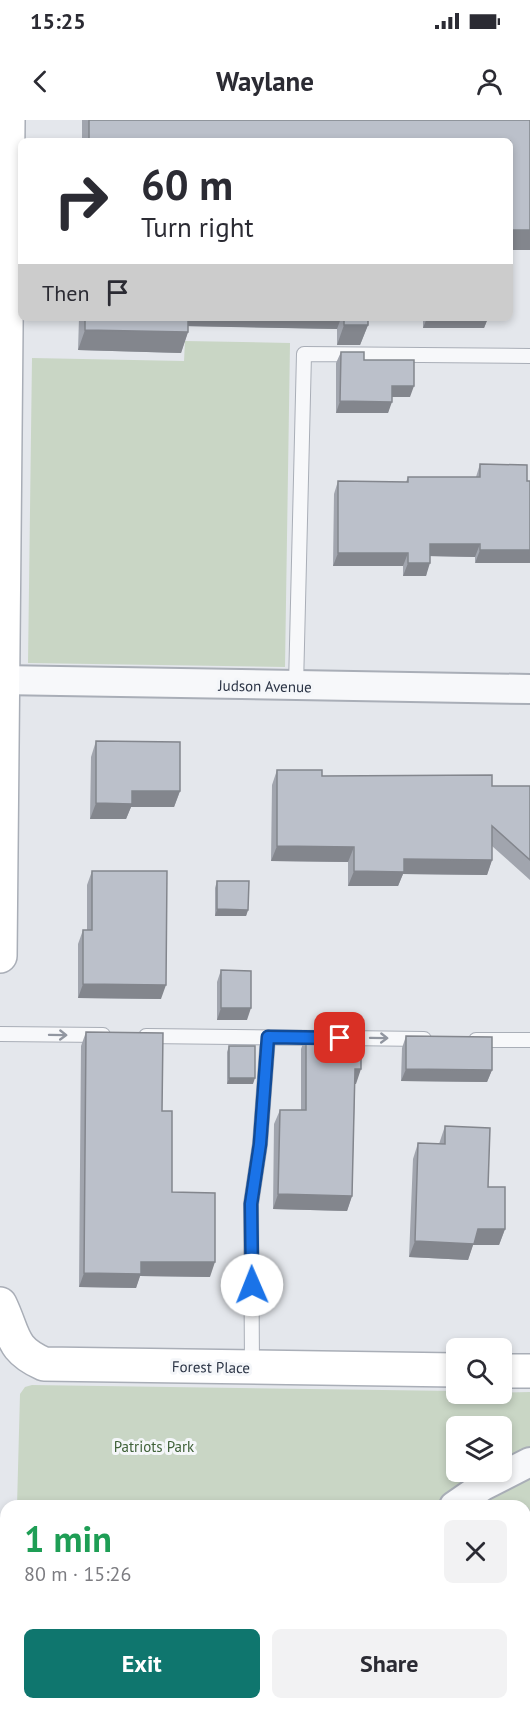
<!DOCTYPE html>
<meta charset="utf-8">
<style>
:root{--surface:#fff;--page:#f2f2f3;--text:#2b2b33;--muted:#7c7c81;--accent:#0f766e}
body{margin:0;font-family:"PT Sans",sans-serif;background:var(--page);color:var(--text);height:100vh;display:flex;flex-direction:column;font-size:22px;white-space:nowrap}
*{box-sizing:border-box;margin:0}
p{font-size:20px;color:var(--muted)}
.icon{flex:none;width:33px;height:33px;fill:none;stroke:currentColor;stroke-width:2;stroke-linecap:round;stroke-linejoin:round}
.map{position:relative;flex:1;overflow:hidden}
.sheet{position:absolute;left:0px;top:1380px;width:531px;height:210px;display:flex;flex-direction:column;background:var(--surface);border-radius:18px 18px 0 0;box-shadow:0 3px 9px #0003}
.sheet>*{flex:none}
.banner{position:absolute;left:18px;top:18px;width:495px;height:183px;border-radius:9px;box-shadow:0 3px 9px #0003;background:#fff;color:var(--text);overflow:hidden}
.buttons{position:absolute;left:446px;top:1218px;display:grid;gap:12px}
.buttons a{display:grid;place-items:center;width:66px;height:66px;border-radius:9px;background:var(--surface);box-shadow:0 3px 9px #0003;font-size:30px}
.pin{position:absolute;display:grid;place-items:center;width:51px;height:51px;color:#fff;margin:-26px;border-radius:12px;box-shadow:0 3px 9px #0006}
.me{position:absolute;width:66px;margin:-33px;rotate:359deg;stroke-linejoin:round;filter:drop-shadow(0 0 4px #0008)}
.turn{display:flex;align-items:center;gap:21px;height:126px;padding:0 24px;font-size:27px}
.turn .icon{width:78px;height:78px;stroke-width:2.5}
.turn b{display:block;font-size:42px;line-height:51px}
.then{display:flex;align-items:center;height:57px;padding:0 24px;background:#0003;gap:12px;font-size:22px}
.round{display:grid;place-items:center;flex:none;width:63px;height:63px;border-radius:9px;background:var(--page)}
.head{display:flex;align-items:center;justify-content:space-between;height:102px;padding:0 24px}
h1{font-size:36px;font-weight:800;line-height:45px;color:#1e9e55}
.primary-button{display:flex;gap:12px;margin-top:auto;padding:12px 24px}
.primary-button a{flex:1;height:69px;border-radius:9px;background:var(--accent);color:#fff;font-size:24px;font-weight:800;line-height:69px;text-align:center}
.primary-button a+a{background:var(--page);color:var(--text)}
.status{display:flex;justify-content:space-between;align-items:center;height:42px;padding:0 30px;background:var(--surface);direction:ltr}
.status svg{height:16px;fill:currentColor}
header{display:flex;justify-content:space-between;align-items:center;height:78px;padding:0 24px;background:var(--surface);font-size:27px;font-weight:800}
.map>svg:first-child{display:block}
</style>
<div class="status"><b>15:25</b><svg viewBox="0 0 49 12"><path d="M0 12V9h3v3zM5 12V6h3v6zM10 12V3h3v9zM15 12V0h3v12zM26 1h20v11H26zM47 4h2v5h-2z"/></svg></div>
<header><svg class="icon" aria-label="back" viewBox="0 0 24 24"><path d="M15 5l-7 7 7 7"/></svg>Waylane<svg class="icon" aria-label="person" viewBox="0 0 24 24"><circle cx="12" cy="8" r="4"/><path d="M4 21q1-7 8-7t8 7"/></svg></header>
<div class="map">
<svg width="530" height="1590" viewBox="0 0 530 1590">
<rect width="100%" height="100%" fill="#e4e7ec"/>
<path fill="#c9d6c5" fill-rule="evenodd" d="M185,221L290,223L285,547L28,543L32,238L184,241Z
M32,1265L456,1271V1274L530,1272V1590H12V1584H525V1386H17L20,1274L25,1267ZM456,1306H501V1352H456Z"/>
<path fill="#9fb4cc" d="M530,1539V1590H468L475,1584H525V1543Z"/>
<g fill="none" stroke-linecap="round" stroke-linejoin="round">
<g stroke="#a9aeb7" stroke-width="16">
<path id="lane" d="M296,566L304,234L530,236
M0,914L103,915
M146,916L322,918
M344,918L424,919
M476,920H530
M252,1247L251,1084L260,1024L268,917"/>
</g>
<g stroke="#a9aeb7" stroke-width="32">
<path id="street" d="M0,560L530,569
M454,1386L483,1366L530,1342
M156,1590L165,1584"/>
</g>
<g stroke="#a9aeb7" stroke-width="36">
<path id="secondary" d="M0,836L8,0
M0,1184C15,1215 10,1229 44,1244L456,1250
M501,1251H530"/>
</g>
<path stroke="#c2c5cb" stroke-width="4" stroke-dasharray="4.5 4.5" stroke-linecap="butt" d="M525,1391L530,1389
M525,1496L530,1492
M525,1507L530,1514
M525,1542L526,1543
M265,1590L270,1584
M413,1590L420,1584"/>
<use href="#lane" stroke="#f7f8fa" stroke-width="14"/>
<use href="#street" stroke="#f7f8fa" stroke-width="28"/>
<use href="#secondary" stroke="#fff" stroke-width="33"/>
</g>
<path fill="#a1a5ae" d="M82,0H530V130H510V21H82Z
M79,198H368V205L360,225H337V209L188,206V212L181,233L78,230Z
M423,198H488L484,208H423Z
M341,232L364,240L410,277H392L388,293H336V243Z
M480,344L527,345L475,443V437L430,436L426,456H403V446H333L334,374L338,361L406,362L408,357H476Z
M96,621L180,671L174,687H131L126,699H90L91,637Z
M277,650L322,656L492,666H530V760L492,726V740L487,755L403,754L398,766H348V742L271,741L272,665Z
M92,751L161,879L78,878V824L83,810H87V765Z
M217,761L248,790L246,796H215V768Z
M221,850L247,900H217V862Z
M86,912L162,991L172,1072L210,1157L140,1156L136,1168L79,1167L81,926Z
M306,914L356,964H355L352,1076L347,1091L273,1089L274,1004L280,990H301V929Z
M406,916L492,950L487,962L401,961L402,928Z
M229,926L253,964H227V932Z
M445,1006L488,1067L505,1109L499,1125H473L468,1140L409,1137L413,1039L418,1023L439,1024Z"/>
<path fill="#83868d" d="M510,110H530V130H510Z
M184,198H341L337,209L181,206Z
M427,198H488L484,208H423Z
M344,205H368L360,225H337Z
M85,210L188,212L181,233L78,230Z
M392,266H414L410,277H388Z
M340,281L392,282L388,293H336Z
M430,424H480L475,437L426,436Z
M480,430H530V443H475Z
M338,433H408L403,446H333Z
M408,443H430L426,456H403Z
M132,671H180L174,687H131L126,699H90L96,683Z
M277,726L354,727L348,742L271,741Z
M404,739L492,740L487,755L403,754L398,766H348L354,751Z
M217,789L248,790L246,796H215Z
M83,864L166,865L161,879L78,878Z
M221,888H251L247,900H217Z
M355,949H361L356,964H350Z
M406,949L492,950L487,962L401,961Z
M229,958H255L253,964H227Z
M278,1074L352,1076L347,1091L273,1089Z
M478,1109H505L499,1125H473L468,1140L409,1137L415,1121Z
M141,1142H215L210,1157L140,1156L136,1168L79,1167L84,1153Z"/>
<path fill="#bbc0ca" stroke="#83868d" stroke-width="1.5" d="M89,0H530V110H510V21H89Z
M85,198H188V212L85,210Z
M344,198H368V205H344Z
M341,232H364V240H414V266H392V282L340,281Z
M480,344L527,345V361H530V430H480V424H430V443H408V433H338V361L408,362V357H480Z
M96,621L180,622V671H132V684L96,683Z
M277,650H322V656L492,655V666H530V740L492,706V740L404,739V752L354,751V727L277,726Z
M92,751H167L166,865L83,864V810H92Z
M217,761H249L248,790L217,789Z
M221,850L251,851V888H221Z
M86,912L163,913L162,991H172V1072L215,1073V1142H141V1154L84,1153Z
M306,914H361V949H355L352,1076L278,1074L280,990H306Z
M406,916L492,917V950L406,949Z
M229,926H255V958H229Z
M445,1006L490,1008L488,1067H505V1109H478L474,1124L415,1121L418,1023L445,1024Z"/>
<defs><path id="oneway-shaft" d="M-6 0H5M1.5-3L5.5 0L1.5 3" fill="none" stroke-width="1.6" stroke-linecap="round" stroke-linejoin="round" transform="scale(1.5)"/></defs>
<g stroke="#9196a0">
<use href="#oneway-shaft" transform="translate(58 915) rotate(1)"/>
<use href="#oneway-shaft" transform="translate(379 918) rotate(1)"/>
</g>
<g fill="none" stroke-linecap="round" stroke-linejoin="round">
<g stroke="#114b97" stroke-width="15">
<path id="route" d="M252,1165L251,1084L260,1024L268,917L340,918"/>
</g>
<use href="#route" stroke="#1a73e8" stroke-width="10"/>
</g>
<g text-anchor="middle" dominant-baseline="central" stroke-width="6" stroke-linejoin="round" paint-order="stroke">
<g font-size="15" fill="#2b3445" stroke="#f4f6f9">
<text transform="translate(265 566) rotate(1)">Judson Avenue</text>
<text transform="translate(211 1247) rotate(1)">Forest Place</text>
</g>
<g font-size="15" fill="#3f6138" stroke="#f4f6f9">
<text x="154" y="1326">Patriots Park</text>
</g>
</g>
</svg>
<div class="buttons">
<a><svg class="icon" aria-label="search" viewBox="0 0 24 24"><circle cx="10" cy="10" r="6"/><path d="M15 15l6 6"/></svg></a>
<a><svg class="icon" aria-label="layers" viewBox="0 0 24 24"><path d="M12 4l9 5-9 5-9-5zM3 14l9 5 9-5"/></svg></a>
</div>
<div class="pin" style="left:340px;top:918px;background:#d93025"><svg class="icon" aria-label="arrive" viewBox="0 0 24 24"><path d="M6 21V4h12l-3 4 3 4H6"/></svg></div>
<svg class="me" style="left:252px;top:1165px" viewBox="-20 -20 40 40"><circle r="19" fill="#fff"/><path d="M0-13L10 11 0 6-10 11z" fill="#1a73e8"/></svg>
<div class="banner">
<div class="turn"><svg class="icon" aria-label="right" viewBox="0 0 24 24"><path d="M7 20v-9h11M14 6l5 5-5 5"/></svg><div><b>60 m</b>Turn right</div></div>
<div class="then">Then<svg class="icon" aria-label="arrive" viewBox="0 0 24 24"><path d="M6 21V4h12l-3 4 3 4H6"/></svg></div>
</div>
<section class="sheet">
<div class="head"><div><h1>1 min</h1><p>80 m · 15:26</p></div><a class="round"><svg class="icon" aria-label="close" viewBox="0 0 24 24"><path d="M6 6l12 12M18 6L6 18"/></svg></a></div>
<div class="primary-button"><a>Exit</a><a>Share</a></div>
</section>
</div>
